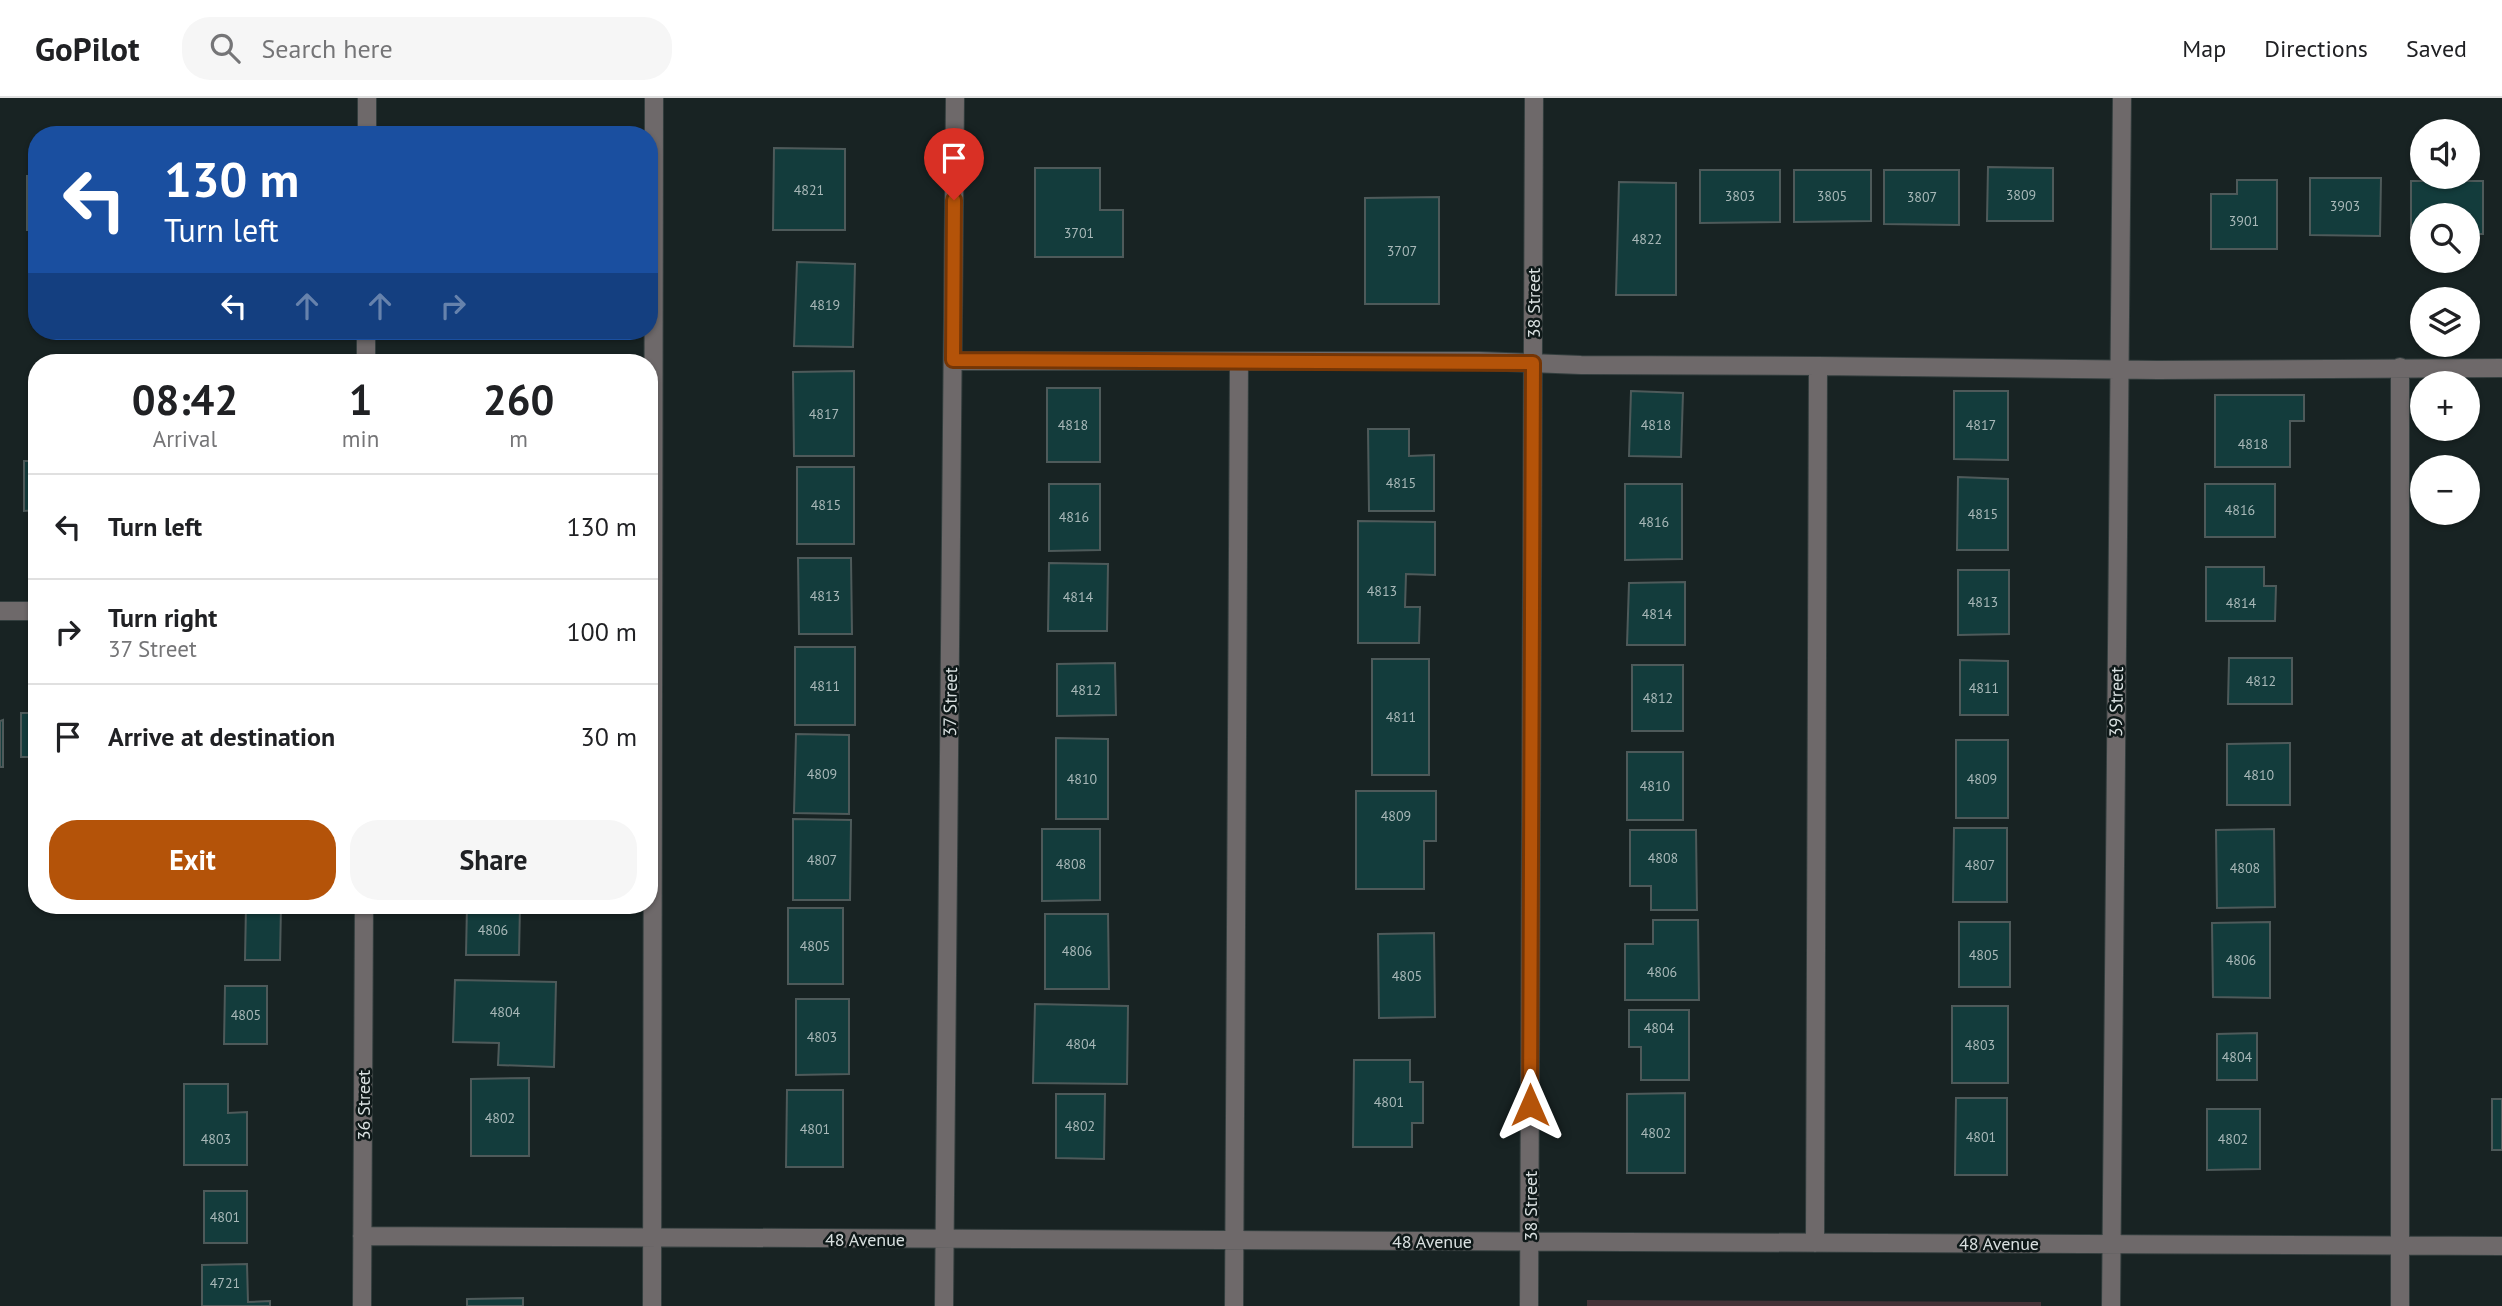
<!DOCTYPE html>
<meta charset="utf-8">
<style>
:root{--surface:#fff;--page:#f6f6f6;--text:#202124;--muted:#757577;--line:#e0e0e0;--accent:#b45309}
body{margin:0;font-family:"PT Sans",sans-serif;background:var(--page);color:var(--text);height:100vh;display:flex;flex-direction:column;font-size:26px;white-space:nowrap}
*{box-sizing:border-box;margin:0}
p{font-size:23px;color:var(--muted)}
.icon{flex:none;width:38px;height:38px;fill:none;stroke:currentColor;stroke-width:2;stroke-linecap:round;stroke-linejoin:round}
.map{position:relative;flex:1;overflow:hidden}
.panel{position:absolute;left:28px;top:256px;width:630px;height:560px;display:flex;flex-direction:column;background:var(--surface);border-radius:28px;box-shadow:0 2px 5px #0004}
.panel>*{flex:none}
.top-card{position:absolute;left:28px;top:28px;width:630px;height:214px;border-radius:28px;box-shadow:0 2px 5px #0004;background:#1a4fa0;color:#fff;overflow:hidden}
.controls{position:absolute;left:2410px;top:21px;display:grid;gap:14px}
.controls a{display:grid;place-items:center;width:70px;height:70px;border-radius:50%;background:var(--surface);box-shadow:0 2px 5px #0004;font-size:35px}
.pin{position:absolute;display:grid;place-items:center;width:60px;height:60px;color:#fff;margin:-72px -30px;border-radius:50% 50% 50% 0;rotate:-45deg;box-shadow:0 0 7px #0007}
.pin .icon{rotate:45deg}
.me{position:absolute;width:77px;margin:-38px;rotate:0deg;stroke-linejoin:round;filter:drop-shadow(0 0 5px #0008)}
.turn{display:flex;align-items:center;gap:24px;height:147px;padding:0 21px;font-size:32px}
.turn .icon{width:91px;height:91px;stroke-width:2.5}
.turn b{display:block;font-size:49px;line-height:60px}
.lanes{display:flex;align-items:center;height:66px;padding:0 21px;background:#0003;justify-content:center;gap:35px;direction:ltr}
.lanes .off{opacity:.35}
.eta{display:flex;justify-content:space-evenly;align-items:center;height:119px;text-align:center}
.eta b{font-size:42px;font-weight:700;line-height:49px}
.button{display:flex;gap:14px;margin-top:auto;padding:14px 21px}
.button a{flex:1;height:80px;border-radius:28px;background:var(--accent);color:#fff;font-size:28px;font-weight:700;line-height:80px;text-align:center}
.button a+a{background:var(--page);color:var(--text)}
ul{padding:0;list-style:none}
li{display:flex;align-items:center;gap:21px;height:105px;padding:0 21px;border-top:2px solid var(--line)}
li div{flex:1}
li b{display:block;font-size:26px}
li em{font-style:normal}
header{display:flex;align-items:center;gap:42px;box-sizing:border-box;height:98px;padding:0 35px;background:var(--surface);border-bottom:2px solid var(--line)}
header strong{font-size:33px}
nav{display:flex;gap:38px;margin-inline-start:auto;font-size:24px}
.search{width:490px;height:63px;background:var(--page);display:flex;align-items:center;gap:18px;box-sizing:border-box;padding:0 24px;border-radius:28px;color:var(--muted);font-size:26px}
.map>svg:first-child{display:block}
</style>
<header>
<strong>GoPilot</strong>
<div class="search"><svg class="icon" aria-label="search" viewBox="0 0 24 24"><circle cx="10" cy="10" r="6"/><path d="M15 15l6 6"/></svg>Search here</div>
<nav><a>Map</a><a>Directions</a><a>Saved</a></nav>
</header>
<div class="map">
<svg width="2502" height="1208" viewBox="0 0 2502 1208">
<rect width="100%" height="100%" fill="#182323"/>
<path fill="#443237" d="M1587,1202L2041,1204V1208H1587Z"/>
<path fill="#133c3c" stroke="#4e5a5a" stroke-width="2" d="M774,50L845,51V132H773Z
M1988,69L2053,70V123H1987Z
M1035,70H1100V112H1123V159H1035Z
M1700,72H1780V124L1700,125Z
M1794,72H1871V123L1794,124Z
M1884,72H1959V127L1884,126Z
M27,78H37V132H27Z
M2310,80H2381L2380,138L2310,137Z
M2237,82H2277V151H2211V96H2237Z
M2411,83H2483V136H2468V117H2422V136H2411Z
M1619,84L1676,85V197H1616Z
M1439,99V206H1365V100Z
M797,164L855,166L853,249L794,248Z
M854,273V358H794L793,274Z
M1047,290H1100V364H1047Z
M1631,293L1683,295L1681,359L1629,358Z
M1954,293H2008V362L1954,361Z
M2215,297H2304V323H2290V369H2215Z
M1368,331H1409V358L1434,357V413H1369Z
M24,363H37V412L24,413Z
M797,369H854V446H797Z
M1958,379L2008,381V452H1957Z
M1049,386H1100V452L1049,453Z
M1625,386H1682V461L1625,462Z
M2205,386H2275V439H2205Z
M1358,423L1435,424V477L1406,476L1405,509H1420L1419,545H1358Z
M798,460H851L852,536H799Z
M1049,465L1108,466L1107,533H1048Z
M2206,469H2264V488H2276L2275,523H2206Z
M1958,472H2009V536L1958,537Z
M1685,484V547H1627L1629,485Z
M795,549H855V627H795Z
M2229,560H2292V606H2228Z
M1372,561H1429V677H1372Z
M1960,562L2008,563V617H1960Z
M1115,565L1116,617L1057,618V566Z
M1632,567H1683V633H1632Z
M21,615H37V659H21Z
M3,622V669H0V623Z
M796,636L849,637V716L794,715Z
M1056,640L1108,641V721H1056Z
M1956,642H2008V720H1956Z
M2290,645V707H2227V646Z
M1627,654H1683V722H1627Z
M1356,693H1436V743H1424V791H1356Z
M793,721L851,722L850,802H793Z
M1954,730H2007V804H1953Z
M1042,731H1100V802L1042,803Z
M2274,731L2275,809L2217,810L2216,732Z
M1630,732H1696L1697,812H1651V788H1630Z
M246,807H281L280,862H245Z
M467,807H520L519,857H466Z
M788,810H843V886H788Z
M1045,816H1108L1109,891H1045Z
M1653,822H1698L1699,902H1625V846H1653Z
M1959,824H2010V889H1959Z
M2270,824V900L2213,899L2212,825Z
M1434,835L1435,919L1379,920L1378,836Z
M455,882L556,884L554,969L498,967L499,945L453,944Z
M225,888H267V946H224Z
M796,901H849V976L796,977Z
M1035,906L1128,908L1127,986L1033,985Z
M1952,908H2008V985H1952Z
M1629,912H1689V982H1641V949H1629Z
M2257,935V982H2217V936Z
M1354,962H1410V984H1423V1025H1412V1049H1353Z
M529,980V1058H471V981Z
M184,986H228V1015L247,1014V1067H184Z
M787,992H843V1069H786Z
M1685,995V1075H1627V996Z
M1056,996H1105L1104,1061L1056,1060Z
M1956,1000H2007V1077H1955Z
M2492,1001H2502V1052H2492Z
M2207,1011H2260V1071L2207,1072Z
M204,1093H247V1145H204Z
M247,1166L248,1204L270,1203V1208H202V1167Z
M523,1200V1208H467V1201Z"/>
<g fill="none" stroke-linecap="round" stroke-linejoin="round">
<g stroke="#333e3e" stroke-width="20">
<path id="minor" d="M367,37V0
M953,263H1479L1581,267L1818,268
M366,264V233
M0,513H37
M362,1138L2502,1148
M1815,1145L1818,268L2158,272L2502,270
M362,1208L364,807
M652,1208L654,0
M944,1208L955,0
M1234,1208L1239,263
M1529,1208L1534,0
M2111,1208L2122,0
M2400,1208V269"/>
</g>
<use href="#minor" stroke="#6e696a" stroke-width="18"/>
</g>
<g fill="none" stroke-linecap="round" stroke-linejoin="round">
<g stroke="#753606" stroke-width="18">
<path id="route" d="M954,102L953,262L1533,265L1530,1007"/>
</g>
<use href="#route" stroke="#b45309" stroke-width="12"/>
</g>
<g text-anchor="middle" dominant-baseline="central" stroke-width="5" stroke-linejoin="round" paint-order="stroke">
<g font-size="14" fill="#a8b8b8">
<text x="809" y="92">4821</text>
<text x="2021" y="97">3809</text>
<text x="1740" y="98">3803</text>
<text x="1832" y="98">3805</text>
<text x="1922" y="99">3807</text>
<text x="2345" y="108">3903</text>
<text x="2244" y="123">3901</text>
<text x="1079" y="135">3701</text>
<text x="1647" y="141">4822</text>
<text x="1402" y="153">3707</text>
<text x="825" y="207">4819</text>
<text x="824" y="316">4817</text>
<text x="1073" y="327">4818</text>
<text x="1656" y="327">4818</text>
<text x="1981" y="327">4817</text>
<text x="2253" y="346">4818</text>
<text x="1401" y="385">4815</text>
<text x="826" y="407">4815</text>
<text x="2240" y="412">4816</text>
<text x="1983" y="416">4815</text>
<text x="1074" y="419">4816</text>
<text x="1654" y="424">4816</text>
<text x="1382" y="493">4813</text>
<text x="825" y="498">4813</text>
<text x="1078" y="499">4814</text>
<text x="1983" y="504">4813</text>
<text x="2241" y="505">4814</text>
<text x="1657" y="516">4814</text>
<text x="2261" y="583">4812</text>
<text x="825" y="588">4811</text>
<text x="1984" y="590">4811</text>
<text x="1086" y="592">4812</text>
<text x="1658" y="600">4812</text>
<text x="1401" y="619">4811</text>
<text x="822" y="676">4809</text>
<text x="2259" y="677">4810</text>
<text x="1082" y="681">4810</text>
<text x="1982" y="681">4809</text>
<text x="1655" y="688">4810</text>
<text x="1396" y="718">4809</text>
<text x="1663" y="760">4808</text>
<text x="822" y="762">4807</text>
<text x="1071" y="766">4808</text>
<text x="1980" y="767">4807</text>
<text x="2245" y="770">4808</text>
<text x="493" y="832">4806</text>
<text x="815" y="848">4805</text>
<text x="1077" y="853">4806</text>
<text x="1984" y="857">4805</text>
<text x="2241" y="862">4806</text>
<text x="1662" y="874">4806</text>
<text x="1407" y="878">4805</text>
<text x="505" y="914">4804</text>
<text x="246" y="917">4805</text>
<text x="1659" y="930">4804</text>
<text x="822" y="939">4803</text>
<text x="1081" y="946">4804</text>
<text x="1980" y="947">4803</text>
<text x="2237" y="959">4804</text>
<text x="1389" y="1004">4801</text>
<text x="500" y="1020">4802</text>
<text x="1080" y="1028">4802</text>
<text x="815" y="1031">4801</text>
<text x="1656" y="1035">4802</text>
<text x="1981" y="1039">4801</text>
<text x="216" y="1041">4803</text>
<text x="2233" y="1041">4802</text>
<text x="225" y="1119">4801</text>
<text x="225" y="1185">4721</text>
</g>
<g font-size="18" fill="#dae1e1" stroke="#0f1919">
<text transform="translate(1533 205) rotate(-90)">38 Street</text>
<text transform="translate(950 604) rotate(-89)">37 Street</text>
<text transform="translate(2116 604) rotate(-89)">39 Street</text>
<text transform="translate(363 1007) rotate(-90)">36 Street</text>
<text transform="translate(1530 1108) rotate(-90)">38 Street</text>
<text x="865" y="1141">48 Avenue</text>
<text x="1432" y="1143">48 Avenue</text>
<text x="1999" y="1145">48 Avenue</text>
</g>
</g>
</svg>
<div class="controls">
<a><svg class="icon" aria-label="sound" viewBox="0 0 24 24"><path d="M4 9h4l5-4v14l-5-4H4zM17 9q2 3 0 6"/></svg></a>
<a><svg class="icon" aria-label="search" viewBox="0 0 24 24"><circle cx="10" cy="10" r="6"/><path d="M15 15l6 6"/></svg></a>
<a><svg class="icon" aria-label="layers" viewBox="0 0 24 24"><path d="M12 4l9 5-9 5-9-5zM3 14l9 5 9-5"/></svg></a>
<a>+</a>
<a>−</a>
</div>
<div class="pin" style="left:954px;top:102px;background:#d93025"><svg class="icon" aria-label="arrive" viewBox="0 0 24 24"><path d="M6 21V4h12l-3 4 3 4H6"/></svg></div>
<svg class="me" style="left:1530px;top:1007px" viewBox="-20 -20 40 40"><path d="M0-17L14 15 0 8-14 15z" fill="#b45309" stroke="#fff" stroke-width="4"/></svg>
<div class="top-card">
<div class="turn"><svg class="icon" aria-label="left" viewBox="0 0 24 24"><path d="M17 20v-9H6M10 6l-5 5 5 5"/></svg><div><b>130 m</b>Turn left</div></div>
<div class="lanes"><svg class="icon" aria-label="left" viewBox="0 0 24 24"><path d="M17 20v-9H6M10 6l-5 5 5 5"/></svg><svg class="icon off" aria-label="ahead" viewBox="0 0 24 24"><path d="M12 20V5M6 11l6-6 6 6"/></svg><svg class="icon off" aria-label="ahead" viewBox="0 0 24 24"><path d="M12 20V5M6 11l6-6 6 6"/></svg><svg class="icon off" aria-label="right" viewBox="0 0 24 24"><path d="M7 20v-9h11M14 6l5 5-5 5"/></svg></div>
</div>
<section class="panel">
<div class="eta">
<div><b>08:42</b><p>Arrival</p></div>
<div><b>1</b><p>min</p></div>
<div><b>260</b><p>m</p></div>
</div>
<ul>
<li><svg class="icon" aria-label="left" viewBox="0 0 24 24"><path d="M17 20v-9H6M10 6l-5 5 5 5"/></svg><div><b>Turn left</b></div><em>130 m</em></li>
<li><svg class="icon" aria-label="right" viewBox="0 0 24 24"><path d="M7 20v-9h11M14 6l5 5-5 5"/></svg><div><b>Turn right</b><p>37 Street</p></div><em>100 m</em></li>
<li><svg class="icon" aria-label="arrive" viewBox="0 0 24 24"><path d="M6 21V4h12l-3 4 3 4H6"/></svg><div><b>Arrive at destination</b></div><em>30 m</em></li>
</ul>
<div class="button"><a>Exit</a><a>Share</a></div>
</section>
</div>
